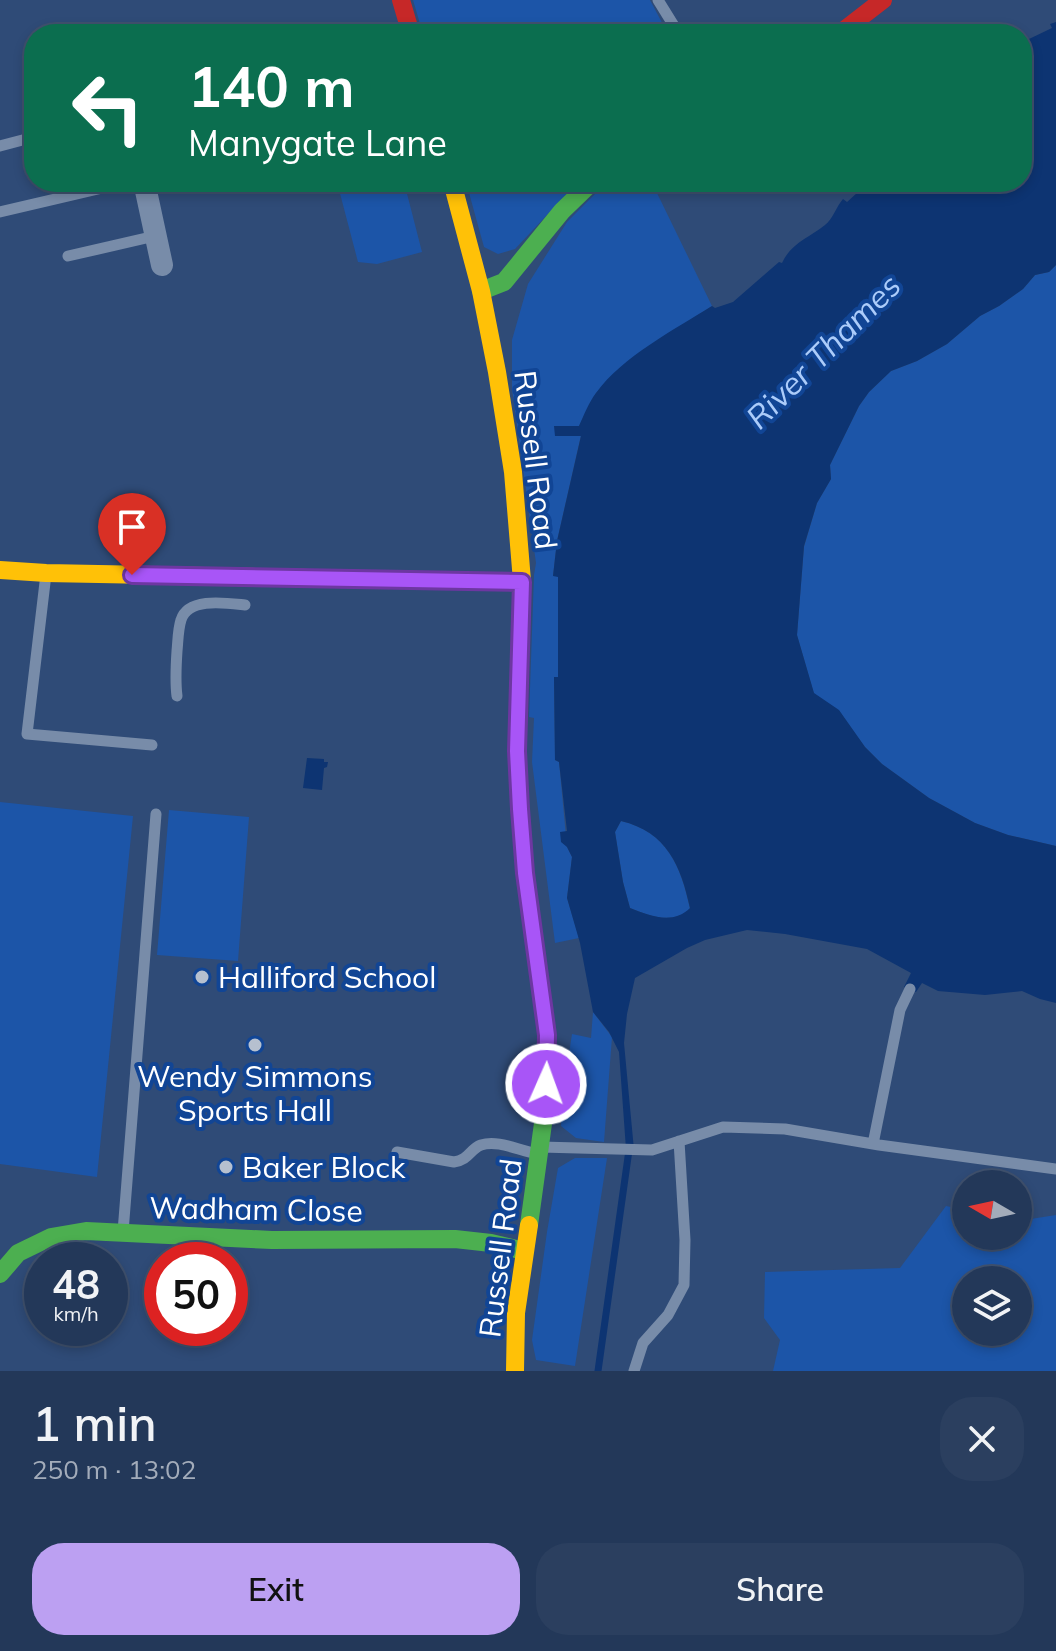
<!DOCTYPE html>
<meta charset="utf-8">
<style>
:root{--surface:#233859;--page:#2b3f5f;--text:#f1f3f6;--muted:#a3acba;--line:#40526f;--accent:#bca0f2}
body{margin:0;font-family:Mulish,sans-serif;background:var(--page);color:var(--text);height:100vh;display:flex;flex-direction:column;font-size:30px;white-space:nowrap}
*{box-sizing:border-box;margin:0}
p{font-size:26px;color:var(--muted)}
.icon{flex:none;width:44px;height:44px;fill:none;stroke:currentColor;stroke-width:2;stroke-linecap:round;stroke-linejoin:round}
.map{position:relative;height:1371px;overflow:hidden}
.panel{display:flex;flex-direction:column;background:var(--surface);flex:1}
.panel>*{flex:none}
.guide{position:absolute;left:24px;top:24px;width:1008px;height:168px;border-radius:32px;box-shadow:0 4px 12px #0003,0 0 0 2px var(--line);background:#0b6e4f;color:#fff;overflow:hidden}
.needle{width:52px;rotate:279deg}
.buttons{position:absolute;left:952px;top:1170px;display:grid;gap:16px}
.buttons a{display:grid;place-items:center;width:80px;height:80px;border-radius:50%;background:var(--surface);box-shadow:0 4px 12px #0003,0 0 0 2px var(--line);font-size:40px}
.speed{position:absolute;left:24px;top:1242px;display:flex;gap:16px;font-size:40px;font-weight:700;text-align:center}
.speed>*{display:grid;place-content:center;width:104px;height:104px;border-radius:50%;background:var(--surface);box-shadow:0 4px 12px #0003,0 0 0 2px var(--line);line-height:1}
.speed small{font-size:20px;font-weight:400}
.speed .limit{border:12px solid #d22;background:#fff;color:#111}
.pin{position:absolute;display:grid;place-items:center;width:68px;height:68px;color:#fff;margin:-82px -34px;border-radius:50% 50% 50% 0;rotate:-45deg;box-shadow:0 0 8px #0007}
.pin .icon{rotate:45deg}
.me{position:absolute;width:88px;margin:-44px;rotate:2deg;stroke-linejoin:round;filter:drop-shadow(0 0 6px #0008)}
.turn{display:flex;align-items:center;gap:28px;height:168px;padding:0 32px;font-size:36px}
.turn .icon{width:104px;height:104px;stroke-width:2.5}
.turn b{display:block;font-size:56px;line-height:68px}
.round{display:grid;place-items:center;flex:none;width:84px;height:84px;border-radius:32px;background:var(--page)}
.summary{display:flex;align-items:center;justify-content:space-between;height:136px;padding:0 32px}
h1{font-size:48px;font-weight:600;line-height:60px}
.cta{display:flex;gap:16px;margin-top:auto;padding:16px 32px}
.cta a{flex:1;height:92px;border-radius:32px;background:var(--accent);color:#111;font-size:32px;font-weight:600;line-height:92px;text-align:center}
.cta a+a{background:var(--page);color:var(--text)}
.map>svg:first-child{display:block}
</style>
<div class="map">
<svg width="1056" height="1371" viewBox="0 0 1056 1371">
<rect width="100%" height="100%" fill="#2f4b77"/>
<path fill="#1c55a8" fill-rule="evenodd" d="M413,0H650L668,34H423Z
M337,182H404L422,252L377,264L358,262Z
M466,182H578L515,249L498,254L484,247Z
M607,182H658L661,188L656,191L712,306L648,347L596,393L579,426H554L581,435L557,541L553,576H558V678H554L555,760L559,762L567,847L572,857L567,898L579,938L555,943L532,762L534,718L529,717L534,575L536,563L512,389V340L528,284L567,222Z
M1056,265V846L1008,835L975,823L929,798L882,764L865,747L839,711L814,694L797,635L804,547L817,503L831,479L830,465L859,406L869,392L891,371L917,361L947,344L980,316L999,306L1023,289L1035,275L1049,272Z
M0,802L133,816L97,1177L0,1164Z
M169,810L249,817L238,961L157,955Z
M621,821C667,832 681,866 690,909C672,925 650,916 630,908L623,882L615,832Z
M593,1012L612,1037L604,1142L576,1138L561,1126L564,1086L572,1034L591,1038Z
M575,1158H607L575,1366L536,1360L532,1340L547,1232L558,1168Z
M946,1206L966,1210V1236H1018V1221L1056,1215V1371H773L780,1340L764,1318L765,1272L900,1268ZM966,1280H1018V1332H966Z"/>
<path fill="#0d3472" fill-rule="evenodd" d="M1056,22V265L1049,272L1035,275L1023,289L999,306L980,316L947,344L917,361L891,371L869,392L859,406L830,465L831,479L817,503L804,546L797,635L814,693L839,710L865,747L882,764L929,798L975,823L1008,835L1056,846V1003L1040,999L1022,991L985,995L938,991L922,983L916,992L904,987L911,973L867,949L785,934L747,930L705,940L687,948L635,978L627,1014L624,1043L634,1150L626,1149L619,1052L609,1032L593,1012L580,943L567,898L572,857L567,847L561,842L560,832L567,831L559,762L555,760L554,677H558V577L553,576L557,541L581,436H555L554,426H579C584,415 589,402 596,393C623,356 674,330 712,306L715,308L733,302L779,262L782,263C791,243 809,238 825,225C833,219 836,207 843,199L847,202L867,184L866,182H1022V37L1026,35L1029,39L1052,28L1050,24ZM621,821C667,832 681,866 690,908C673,925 650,916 630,908L623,882L615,832Z
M307,758L324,759V762H328L327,767L324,768L322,790L303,788Z"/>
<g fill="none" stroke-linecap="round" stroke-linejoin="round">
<path stroke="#0d3472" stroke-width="7" d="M598,1371L629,1150"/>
<path stroke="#788ca9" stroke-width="11" d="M658,0L679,34
M0,146L34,137
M0,212L128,182
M68,256L155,236
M46,574L27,734L152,745
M177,696C175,681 176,666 177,651C178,641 178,629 181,620C188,597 226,603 245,605
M873,1144L900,1010L910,989
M541,1147L652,1150L723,1127L785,1129L879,1145L1056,1169
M397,1152L454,1162C469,1160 470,1149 481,1145C499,1139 521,1152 539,1154
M123,1232L156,814
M634,1371L643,1343L668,1315L684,1285L685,1240L679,1141"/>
<path stroke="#788ca9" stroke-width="22" d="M146,182V191L162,265"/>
<path stroke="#4caf50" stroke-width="18" d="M481,291L504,282L562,211L592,182
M522,581L517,751L520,809L525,873L547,1035L545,1109L529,1225
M0,1274L18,1253L51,1237L86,1231L272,1240L455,1239L491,1243L524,1251"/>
<path stroke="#ffc107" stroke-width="18" d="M452,182L481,291L497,372L513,472L522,581
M0,570L46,573L522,582
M515,1371L516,1313L529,1225"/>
<path stroke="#c62828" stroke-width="18" d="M401,0L411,34
M839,34L883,0"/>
</g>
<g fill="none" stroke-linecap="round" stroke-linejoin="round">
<g stroke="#6d37a1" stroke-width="20">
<path id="route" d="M132,575L522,582L517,751L520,809L525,873L547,1035L546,1084"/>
</g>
<use href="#route" stroke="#a855f7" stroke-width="14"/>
</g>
<g fill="#b6c0cf" stroke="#114595" stroke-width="3">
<circle cx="202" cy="977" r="8"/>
<circle cx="255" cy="1045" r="8"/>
<circle cx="226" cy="1167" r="8"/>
</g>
<g text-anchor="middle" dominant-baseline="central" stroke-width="8" stroke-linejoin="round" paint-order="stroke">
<g font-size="30" fill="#fff" stroke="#114595">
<text transform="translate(536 460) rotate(83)">Russell Road</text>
<text transform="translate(256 1209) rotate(1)">Wadham Close</text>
<text transform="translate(500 1248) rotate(-83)">Russell Road</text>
</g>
<g font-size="30" fill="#fff" stroke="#114595" text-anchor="start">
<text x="218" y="977">Halliford School</text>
<text x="255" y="1076" text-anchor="middle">Wendy Simmons<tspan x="255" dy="34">Sports Hall</tspan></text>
<text x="242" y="1167">Baker Block</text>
</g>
<g font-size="32" font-style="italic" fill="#acccfa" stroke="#114595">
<text transform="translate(823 351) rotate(-45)">River Thames</text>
</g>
</g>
</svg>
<div class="buttons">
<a><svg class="needle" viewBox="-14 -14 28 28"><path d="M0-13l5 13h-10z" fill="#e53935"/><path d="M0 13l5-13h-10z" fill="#a3acba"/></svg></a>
<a><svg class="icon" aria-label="layers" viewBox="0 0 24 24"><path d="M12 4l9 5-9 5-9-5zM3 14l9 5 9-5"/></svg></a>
</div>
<div class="speed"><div>48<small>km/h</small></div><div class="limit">50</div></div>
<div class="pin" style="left:132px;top:575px;background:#d93025"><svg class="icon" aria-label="arrive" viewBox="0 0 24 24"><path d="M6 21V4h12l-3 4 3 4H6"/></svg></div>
<svg class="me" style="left:546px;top:1084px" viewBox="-20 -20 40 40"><circle r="17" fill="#a855f7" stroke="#fff" stroke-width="3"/><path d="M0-11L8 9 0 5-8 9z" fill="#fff"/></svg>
<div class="guide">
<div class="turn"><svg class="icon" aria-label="left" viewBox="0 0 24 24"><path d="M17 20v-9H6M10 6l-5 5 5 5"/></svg><div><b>140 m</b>Manygate Lane</div></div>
</div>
</div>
<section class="panel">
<div class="summary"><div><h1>1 min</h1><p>250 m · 13:02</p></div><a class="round"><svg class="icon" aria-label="close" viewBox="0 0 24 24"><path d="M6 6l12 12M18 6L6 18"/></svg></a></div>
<div class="cta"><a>Exit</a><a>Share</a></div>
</section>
